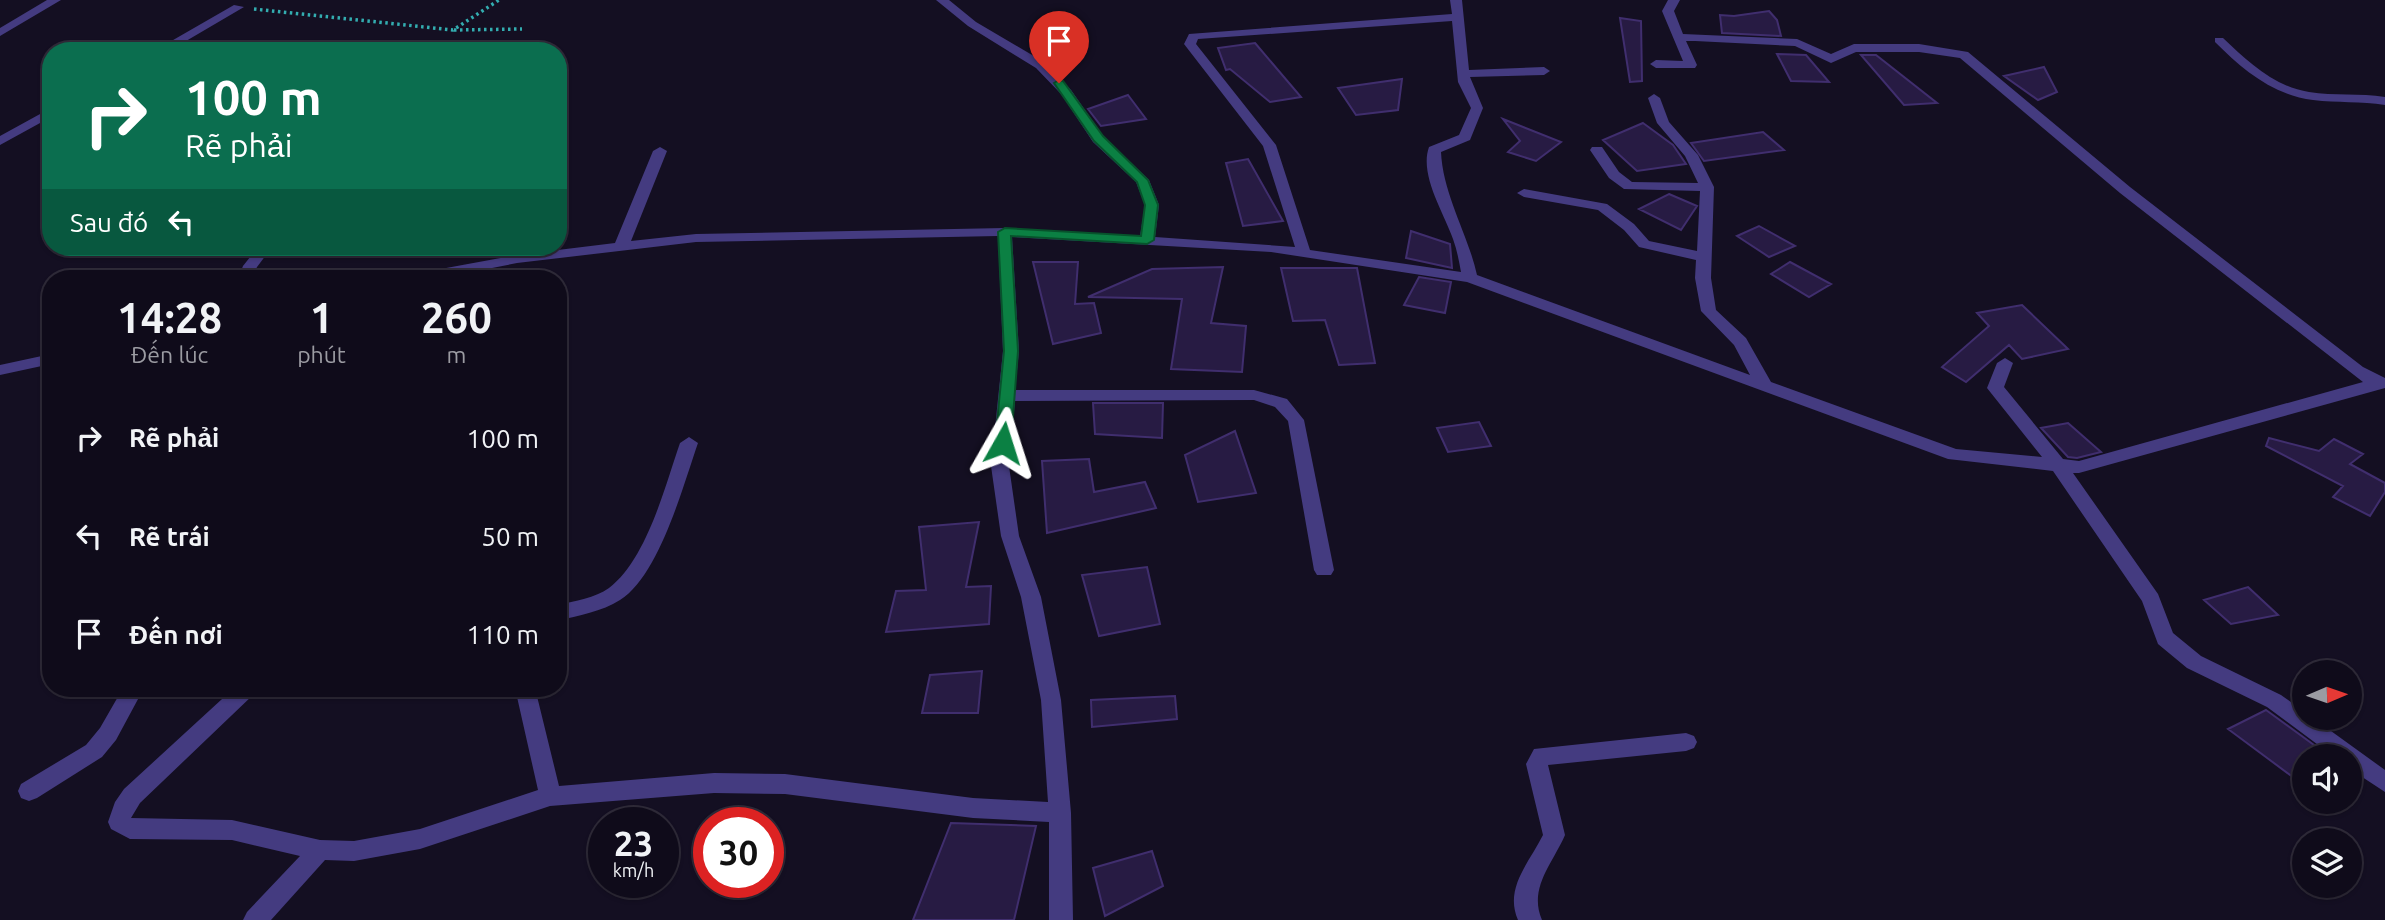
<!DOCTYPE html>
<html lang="vi">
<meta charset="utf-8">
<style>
:root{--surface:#0f0b1a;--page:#1d1927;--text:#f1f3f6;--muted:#9b9ba2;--line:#2f2b39}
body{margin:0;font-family:Ubuntu,sans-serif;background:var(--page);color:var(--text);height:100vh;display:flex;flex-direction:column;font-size:26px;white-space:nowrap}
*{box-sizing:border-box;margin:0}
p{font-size:23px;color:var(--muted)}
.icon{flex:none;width:38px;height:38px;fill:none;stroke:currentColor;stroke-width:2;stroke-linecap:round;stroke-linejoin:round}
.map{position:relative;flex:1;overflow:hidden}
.panel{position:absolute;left:42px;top:270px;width:525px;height:427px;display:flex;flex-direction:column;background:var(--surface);border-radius:28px;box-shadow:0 2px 5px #0004,0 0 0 2px var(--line)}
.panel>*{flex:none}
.hud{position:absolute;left:42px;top:42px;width:525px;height:214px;border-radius:28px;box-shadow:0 2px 5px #0004,0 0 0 2px var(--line);background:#0b6e4f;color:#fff;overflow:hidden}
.needle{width:46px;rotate:88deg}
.buttons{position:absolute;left:2292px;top:660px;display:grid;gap:14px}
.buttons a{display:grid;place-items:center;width:70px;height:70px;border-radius:50%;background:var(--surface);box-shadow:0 2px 5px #0004,0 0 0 2px var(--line);font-size:35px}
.speed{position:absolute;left:588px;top:807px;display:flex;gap:14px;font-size:35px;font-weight:700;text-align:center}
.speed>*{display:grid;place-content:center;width:91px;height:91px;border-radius:50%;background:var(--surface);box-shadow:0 2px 5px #0004,0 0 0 2px var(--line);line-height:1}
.speed small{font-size:18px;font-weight:400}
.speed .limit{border:10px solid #d22;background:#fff;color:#111}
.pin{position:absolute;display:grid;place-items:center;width:60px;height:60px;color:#fff;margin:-72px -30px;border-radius:50% 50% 50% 0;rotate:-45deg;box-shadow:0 0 7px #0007}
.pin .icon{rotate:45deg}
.me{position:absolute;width:77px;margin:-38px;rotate:6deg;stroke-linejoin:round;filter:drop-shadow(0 0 5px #0008)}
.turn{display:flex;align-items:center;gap:24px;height:147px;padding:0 28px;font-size:32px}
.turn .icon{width:91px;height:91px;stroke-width:2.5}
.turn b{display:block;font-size:49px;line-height:60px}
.then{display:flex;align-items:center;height:66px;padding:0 28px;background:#0003;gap:14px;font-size:26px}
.eta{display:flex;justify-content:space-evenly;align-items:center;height:119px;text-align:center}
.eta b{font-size:42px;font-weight:600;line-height:49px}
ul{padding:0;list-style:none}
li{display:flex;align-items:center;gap:21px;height:98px;padding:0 28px}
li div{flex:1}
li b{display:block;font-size:26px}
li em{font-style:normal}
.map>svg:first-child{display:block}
</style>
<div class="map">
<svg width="2385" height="920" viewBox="0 0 2385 920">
<rect width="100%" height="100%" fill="#140f22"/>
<path fill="#271b43" stroke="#402e6e" stroke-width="2" d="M1769,11L1777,20L1781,36L1722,33L1720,15L1734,16Z
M1620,18L1641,21L1642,81L1630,82Z
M1255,43L1301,97L1270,102L1230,69L1226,70L1218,48Z
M1777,54L1806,55L1829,82L1791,81Z
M1861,55H1876L1937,103L1904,105Z
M2044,67L2057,92L2038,100L2004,76Z
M1402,79L1398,110L1356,115L1338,88Z
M1128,95L1146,119L1101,126L1088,109Z
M1503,119L1561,142L1536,161L1508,152L1520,141Z
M1643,123L1673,145L1686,164L1637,171L1603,140Z
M1763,132L1784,150L1704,161L1691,143Z
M1248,159L1283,221L1243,226L1226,163Z
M1669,194L1697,206L1681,230L1639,209Z
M1759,226L1795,246L1769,257L1737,236Z
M1411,231L1450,244L1452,268L1406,258Z
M1033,262H1078L1075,304L1094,303L1101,333L1053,344Z
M1790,262L1831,284L1809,297L1771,274Z
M1223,267L1211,323L1246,326L1242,372L1171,369L1182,299L1088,297L1152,269Z
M1281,268H1357L1375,363L1339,365L1325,320L1293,321Z
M1419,277L1451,282L1445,313L1404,305Z
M2022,305L2068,349L2022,359L2009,345L1966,382L1942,367L1989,326L1977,313Z
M1093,403H1163L1162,438L1095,434Z
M1479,422L1491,446L1448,452L1437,428Z
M2068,423L2101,452L2077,458L2068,457L2041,428Z
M1235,431L1256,493L1198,502L1185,455Z
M2269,438L2319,451L2334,439L2363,454L2350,464L2385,483V492L2370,516L2333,497L2343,486L2266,446Z
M1089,459L1094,492L1145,482L1156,508L1047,533L1042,461Z
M979,522L966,587L991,586L989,624L886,632L896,591L926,590L919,527Z
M1147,567L1160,624L1099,636L1082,575Z
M2248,587L2278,615L2231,624L2204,600Z
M982,671L978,713H922L930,675Z
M1175,696L1177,719L1092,727L1091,700Z
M2266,710L2329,756H2305V786L2228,729Z
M951,823L1036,826L1014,920H913Z
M1152,851L1163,886L1105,916L1093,868Z"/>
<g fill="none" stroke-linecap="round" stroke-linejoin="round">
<path stroke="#33adb0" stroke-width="3.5" stroke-dasharray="2.5 3.5" stroke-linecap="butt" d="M254,9L453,30L499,0
M454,30L522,29"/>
<path fill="#443b80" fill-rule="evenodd" d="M47,0H61L0,36V28Z
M936,0H949L976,22L1044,62L1071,90L1103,136L1149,180L1159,205L1155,237L1295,247L1263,146L1184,44L1189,34L1452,14L1450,0H1462L1469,70L1544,67L1550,71L1544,75L1470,77L1483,108L1470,140L1441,152C1443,195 1468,234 1477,275L1750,375L1734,345L1701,311L1695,278L1696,260L1639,247L1624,230L1598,210L1524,197L1517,193L1524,189L1607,204L1634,224L1649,241L1697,251L1700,191L1624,189L1609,178L1590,150L1592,147H1602L1619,172L1632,182L1698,183L1685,156L1657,123L1648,98L1654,94L1660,98L1669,122L1698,155L1714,187L1711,278L1716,310L1746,338L1771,382L1956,449L2042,457L1987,388L1997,363L2005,358L2013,363L2004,387L2063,459L2079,461L2363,382L2120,193L1960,58L1919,52H1856L1831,63L1795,46L1695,41H1686L1697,65L1695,68H1656L1650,64L1656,60L1683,61L1662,11L1668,0H1680L1674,11L1683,34L1797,39L1831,54L1854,44H1919L1968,52L2130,187L2363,367L2385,378V388L2079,473H2073L2158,594L2173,633L2201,656L2281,695L2305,712V718H2313L2385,770V792L2350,769V756H2333L2267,707L2187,668L2158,644L2142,601L2053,471L1948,459L1467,282L1271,252L1012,237L1019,351L1015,390H1254L1287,399L1304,420L1334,570L1331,575H1317L1314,570L1288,421L1275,407L1254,400L1015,401L1009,466L1019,536L1041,597L1061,700L1071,813L1073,920H1049V822L973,818L785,794L714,793L550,806L420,849L354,861L325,860L271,920H243L247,912L300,856L232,840L130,839L111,829L108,822L115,802L124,789L234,688H257L254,694L140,803L131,818L232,820L320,840L354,841L420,829L538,790L515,688H535L559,786L714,773L785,774L973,798L1048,802L1041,700L1021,597L1001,536L991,466L1003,351L998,236L696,242L517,263L441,278H411L419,273L517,255L615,243L653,151L660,147L667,151L631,241L696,234L1005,228L1140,236L1145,205L1136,182L1093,142L1062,95L1036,68L968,26ZM1452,21L1458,82L1471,108L1459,135L1429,147C1419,175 1444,213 1453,239C1457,250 1459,261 1461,272L1310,250L1276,145L1196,44L1198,39Z
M234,5L244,7L169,51H154Z
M2215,38H2223C2247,61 2275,87 2309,92C2334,96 2360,93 2385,97V105C2361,101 2337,103 2313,100C2273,95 2243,70 2215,42Z
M51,108V117L0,145V136Z
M258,247H272L257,267L252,278H238L243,266Z
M51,354V364L0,375V365Z
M689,437L698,443C683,486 659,576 620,600C602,612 578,615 558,621V605C575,601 595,598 609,588C647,559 665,486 680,443Z
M123,688H144L116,740L102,757L37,798L29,801L21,798L18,791L21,784L86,745L100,728Z
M1686,733L1694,736L1697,742L1694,748L1686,751L1548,765L1565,835C1553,863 1528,888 1542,920H1518C1504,888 1529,863 1543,835L1526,764L1534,749Z"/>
</g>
<path fill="#0b8043" stroke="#07532c" stroke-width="2" d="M1059,80L1063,81L1103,136L1148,180L1158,205L1154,240L1147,244L1011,236L1018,351L1011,443L1003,448L995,443L1004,351L998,232L1005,228L1141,236L1145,205L1137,182L1094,141L1054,83Z"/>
</svg>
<div class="buttons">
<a><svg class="needle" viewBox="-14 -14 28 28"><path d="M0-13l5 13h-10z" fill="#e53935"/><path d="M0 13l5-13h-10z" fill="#9b9ba2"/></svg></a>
<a><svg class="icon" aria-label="sound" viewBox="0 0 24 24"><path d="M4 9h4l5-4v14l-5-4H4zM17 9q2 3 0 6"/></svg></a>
<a><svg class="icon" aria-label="layers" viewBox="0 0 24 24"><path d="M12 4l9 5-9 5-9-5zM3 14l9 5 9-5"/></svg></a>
</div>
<div class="speed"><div>23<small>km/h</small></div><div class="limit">30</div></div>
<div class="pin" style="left:1059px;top:83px;background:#d93025"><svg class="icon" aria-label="arrive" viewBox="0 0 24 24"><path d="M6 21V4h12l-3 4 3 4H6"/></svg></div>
<svg class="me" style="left:1003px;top:443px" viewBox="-20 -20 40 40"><path d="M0-17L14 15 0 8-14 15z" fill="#0b8043" stroke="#fff" stroke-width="4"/></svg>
<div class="hud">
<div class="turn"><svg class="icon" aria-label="right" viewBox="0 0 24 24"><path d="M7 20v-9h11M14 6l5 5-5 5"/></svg><div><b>100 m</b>Rẽ phải</div></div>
<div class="then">Sau đó<svg class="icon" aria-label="left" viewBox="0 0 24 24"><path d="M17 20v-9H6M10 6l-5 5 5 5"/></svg></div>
</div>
<section class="panel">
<div class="eta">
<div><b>14:28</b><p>Đến lúc</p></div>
<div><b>1</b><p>phút</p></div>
<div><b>260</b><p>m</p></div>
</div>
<ul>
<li><svg class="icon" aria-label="right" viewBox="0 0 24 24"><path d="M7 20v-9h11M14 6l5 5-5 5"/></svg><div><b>Rẽ phải</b></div><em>100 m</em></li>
<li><svg class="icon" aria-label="left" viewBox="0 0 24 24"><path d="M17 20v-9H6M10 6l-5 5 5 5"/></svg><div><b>Rẽ trái</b></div><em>50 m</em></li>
<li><svg class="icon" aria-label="arrive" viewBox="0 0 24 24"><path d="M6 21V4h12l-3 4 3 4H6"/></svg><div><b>Đến nơi</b></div><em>110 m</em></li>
</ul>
</section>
</div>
